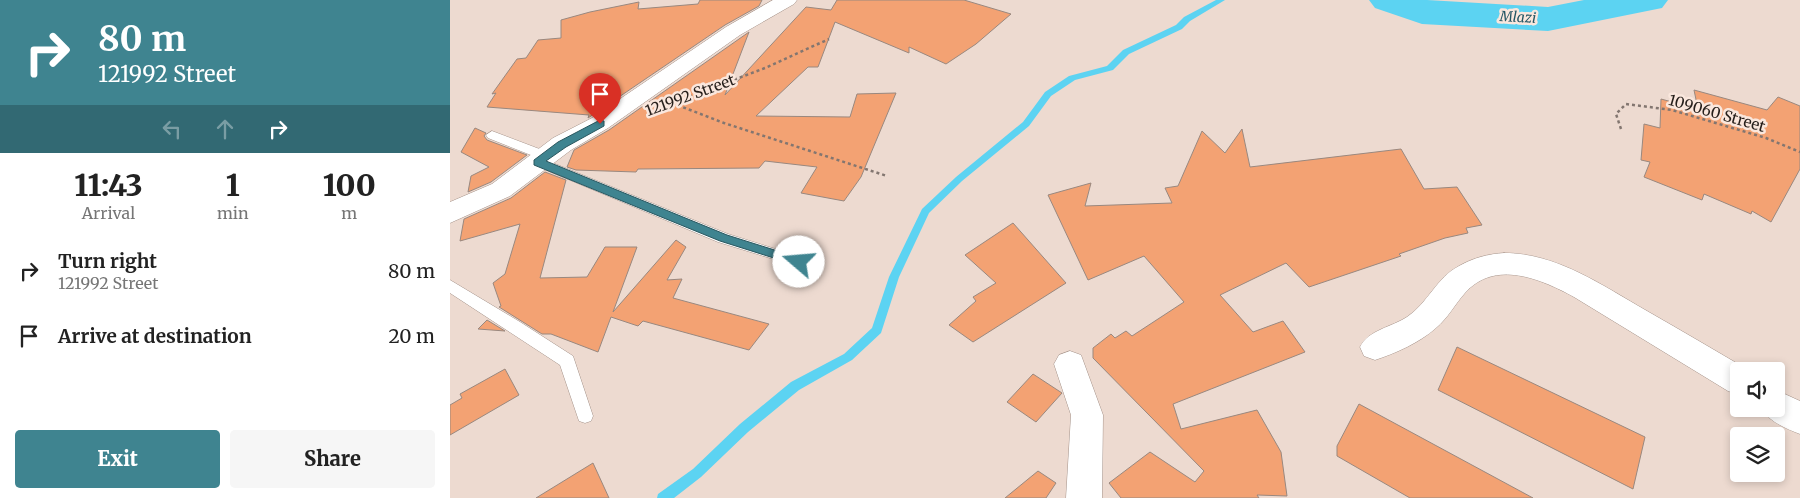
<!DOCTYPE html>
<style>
:root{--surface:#fff;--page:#f6f6f6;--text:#222;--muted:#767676;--accent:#3f8490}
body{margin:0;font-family:Merriweather,serif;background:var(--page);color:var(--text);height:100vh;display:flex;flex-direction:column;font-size:19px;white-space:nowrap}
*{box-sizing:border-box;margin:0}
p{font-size:16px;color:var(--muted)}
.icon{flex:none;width:28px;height:28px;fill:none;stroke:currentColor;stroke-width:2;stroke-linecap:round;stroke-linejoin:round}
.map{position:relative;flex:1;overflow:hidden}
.drawer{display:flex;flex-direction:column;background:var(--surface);width:450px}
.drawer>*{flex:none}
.banner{background:#3f8490;color:#fff;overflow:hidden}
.controls{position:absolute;left:1280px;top:362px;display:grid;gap:10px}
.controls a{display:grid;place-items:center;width:55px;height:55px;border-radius:5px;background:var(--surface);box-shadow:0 2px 8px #0003;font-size:25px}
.pin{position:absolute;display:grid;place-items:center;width:42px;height:42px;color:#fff;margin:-51px -21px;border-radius:50% 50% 50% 0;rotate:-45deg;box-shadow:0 0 5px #0007}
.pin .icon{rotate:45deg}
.me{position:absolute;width:55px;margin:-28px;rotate:288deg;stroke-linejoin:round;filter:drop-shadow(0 0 4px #0008)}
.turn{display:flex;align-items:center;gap:18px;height:105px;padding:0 15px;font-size:22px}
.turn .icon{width:65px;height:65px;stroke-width:2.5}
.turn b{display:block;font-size:35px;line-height:42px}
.lanes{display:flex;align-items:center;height:48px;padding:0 15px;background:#0003;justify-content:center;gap:25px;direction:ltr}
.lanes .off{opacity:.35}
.eta{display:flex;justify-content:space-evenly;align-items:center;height:85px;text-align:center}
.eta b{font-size:30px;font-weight:800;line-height:35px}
.button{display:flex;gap:10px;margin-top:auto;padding:10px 15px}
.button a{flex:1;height:58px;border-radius:5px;background:var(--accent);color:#fff;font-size:20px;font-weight:800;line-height:58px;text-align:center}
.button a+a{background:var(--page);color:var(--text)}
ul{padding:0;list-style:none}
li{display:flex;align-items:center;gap:15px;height:65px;padding:0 15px}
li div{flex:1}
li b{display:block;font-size:19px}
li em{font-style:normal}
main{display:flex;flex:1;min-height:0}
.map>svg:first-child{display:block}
</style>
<main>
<section class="drawer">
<div class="banner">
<div class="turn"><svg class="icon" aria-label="right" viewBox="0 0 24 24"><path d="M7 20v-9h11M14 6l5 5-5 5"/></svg><div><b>80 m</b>121992 Street</div></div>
<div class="lanes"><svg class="icon off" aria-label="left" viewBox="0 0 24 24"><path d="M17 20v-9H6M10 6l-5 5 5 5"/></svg><svg class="icon off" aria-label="ahead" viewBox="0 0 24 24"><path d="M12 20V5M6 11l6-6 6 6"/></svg><svg class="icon" aria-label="right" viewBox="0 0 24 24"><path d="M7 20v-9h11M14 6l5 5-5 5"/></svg></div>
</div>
<div class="eta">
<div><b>11:43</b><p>Arrival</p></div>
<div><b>1</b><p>min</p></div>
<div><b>100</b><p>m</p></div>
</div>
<ul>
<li><svg class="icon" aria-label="right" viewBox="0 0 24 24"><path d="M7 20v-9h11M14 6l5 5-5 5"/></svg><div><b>Turn right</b><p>121992 Street</p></div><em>80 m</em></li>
<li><svg class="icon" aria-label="arrive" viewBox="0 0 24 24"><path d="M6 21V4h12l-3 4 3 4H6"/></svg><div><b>Arrive at destination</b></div><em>20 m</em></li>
</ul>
<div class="button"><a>Exit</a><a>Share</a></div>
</section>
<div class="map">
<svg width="1350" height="498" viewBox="0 0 1350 498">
<rect width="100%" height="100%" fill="#eddad0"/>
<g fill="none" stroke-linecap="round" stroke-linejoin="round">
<path fill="#5cd3f2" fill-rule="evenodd" d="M766,0H775L740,21L732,29L679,54L663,70L625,80L601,96L579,126L512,181L479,213L449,277L431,333L402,360L349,390L298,432L251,477L224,498H207L208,494L243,469L290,424L341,382L394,354L422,328L439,277L472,209L506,177L573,122L595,92L619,76L657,66L673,50L726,25L734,17Z"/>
<path fill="#5cd3f2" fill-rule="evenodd" d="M919,0H977L1098,7L1134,0H1218L1212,8L1098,31L972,24L925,8Z"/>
</g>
<path fill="#f3a273" stroke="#99887f" d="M250,0H312L309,6L275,25L138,118L139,115L37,107L46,93L42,94L67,59L76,58L88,40L111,38V20L140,12L189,2L188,9L248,4Z
M387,0H514L561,14L526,44L496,64L459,47V53L385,22L368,67H358L306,116L400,117L407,94L446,93L411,177L394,201L351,193L367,167L315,161L309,168L188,169L186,172L126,170L117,167L124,150L159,130L299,32L275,95L356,7L381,10Z
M1244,90L1317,110L1328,97L1350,106V169L1321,222L1302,211L1301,214L1254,194L1252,200L1194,177L1200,162L1191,160L1194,124L1210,128L1211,99L1248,109Z
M25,128L36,133L34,136L37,140L77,155L41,182L18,192L21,176L39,167L11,152Z
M792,129L800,167L951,149L974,189L1007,187L1032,225L1016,228L1018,233L995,238L949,254L951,256L859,287L836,263L770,295L803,332L833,321L855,352L723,404L731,429L807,410L831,452L837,496L807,495L809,498H671L659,483L700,452L745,482L754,471L643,358V348L661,334L665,338L676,331L682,336L734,302L694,256L638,280L598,195L641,183L635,206L722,203L715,188L728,186L752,131L775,153Z
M95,172L116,180L90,278L137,277L155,247H187L163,312L226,240L236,247L217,280L232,279L223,298L319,324L299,350L193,321L188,326L161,317L148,352L101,334H92L49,307L51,306L43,283L55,274L70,224L10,241L14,219L61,198Z
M563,223L616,283L523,342L499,325L526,301L523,297L546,283L515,255Z
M37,320L55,331L28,329Z
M1007,347L1195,437L1183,489L988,390Z
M55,369L69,395L0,435V405L12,398L10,394Z
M583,374L612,393L586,422L557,402Z
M909,404L1083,498H960L887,456V446Z
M143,463L159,498H86Z
M588,471L606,483L596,498H555Z"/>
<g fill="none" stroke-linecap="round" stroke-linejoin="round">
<g stroke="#a49289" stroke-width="1">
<path id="lane" d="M42,131L100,153L102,156L100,159H93L278,234L354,258L356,262L354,266L349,267L268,242L84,165L82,162L84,159H91L38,138L36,135Z
M0,280L70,322L123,356L143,416L141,421L135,423L129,421L110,365L0,293Z"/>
</g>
<g stroke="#a49289" stroke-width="1">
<path id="street" d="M323,0H347L344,4L290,35L158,128L121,150L60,196L0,223V202L42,184L103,138L142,118L276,27Z
M1054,253C1107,253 1153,286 1197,311C1232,331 1266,351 1300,371H1289V395L1278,391L1124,297C1091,279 1045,259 1015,293C1005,304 998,318 986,328C969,343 946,353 925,360L914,356L910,347C918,330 942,327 957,317C978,303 987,277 1009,266C1023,258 1038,254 1054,253Z
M620,351L631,355L653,415L652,498H616L621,415L604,364L609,355Z
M1326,390L1350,401V434C1337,429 1318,421 1312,409H1326Z"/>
</g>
<path stroke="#837670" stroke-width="2.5" stroke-dasharray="3 3" stroke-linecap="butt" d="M228,101L315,68L379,39
M222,103L274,123L437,176
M1171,129L1166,114L1176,104L1222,110L1316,138L1350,152"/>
<use href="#lane" fill="#fff" fill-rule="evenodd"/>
<use href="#street" fill="#fff" fill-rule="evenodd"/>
</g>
<path fill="#3f8490" stroke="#29565e" d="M150,120L154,121V126L116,147L96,161L277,235L353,259L355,262L353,265L349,266L270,241L84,165V160L108,142Z"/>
<g text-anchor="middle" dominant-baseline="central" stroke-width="5" stroke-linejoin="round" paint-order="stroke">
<g font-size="14" font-style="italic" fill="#245664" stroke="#fae7dd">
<text transform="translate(1068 17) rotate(3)">Mlazi</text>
</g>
<g font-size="15" fill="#261f1b" stroke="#fae7dd">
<text transform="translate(240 95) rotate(-20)">121992 Street</text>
<text transform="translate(1267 113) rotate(16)">109060 Street</text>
</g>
</g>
</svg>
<div class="controls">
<a><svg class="icon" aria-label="sound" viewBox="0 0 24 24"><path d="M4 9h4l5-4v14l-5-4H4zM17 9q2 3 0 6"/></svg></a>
<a><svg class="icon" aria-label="layers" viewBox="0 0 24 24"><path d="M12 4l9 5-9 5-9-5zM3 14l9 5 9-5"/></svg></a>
</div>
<div class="pin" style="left:150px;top:124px;background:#d93025"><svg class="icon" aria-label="arrive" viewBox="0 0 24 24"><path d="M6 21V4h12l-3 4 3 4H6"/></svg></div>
<svg class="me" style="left:349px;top:262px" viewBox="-20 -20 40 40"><circle r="19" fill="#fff"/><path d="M0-13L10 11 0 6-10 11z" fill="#3f8490"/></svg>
</div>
</main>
